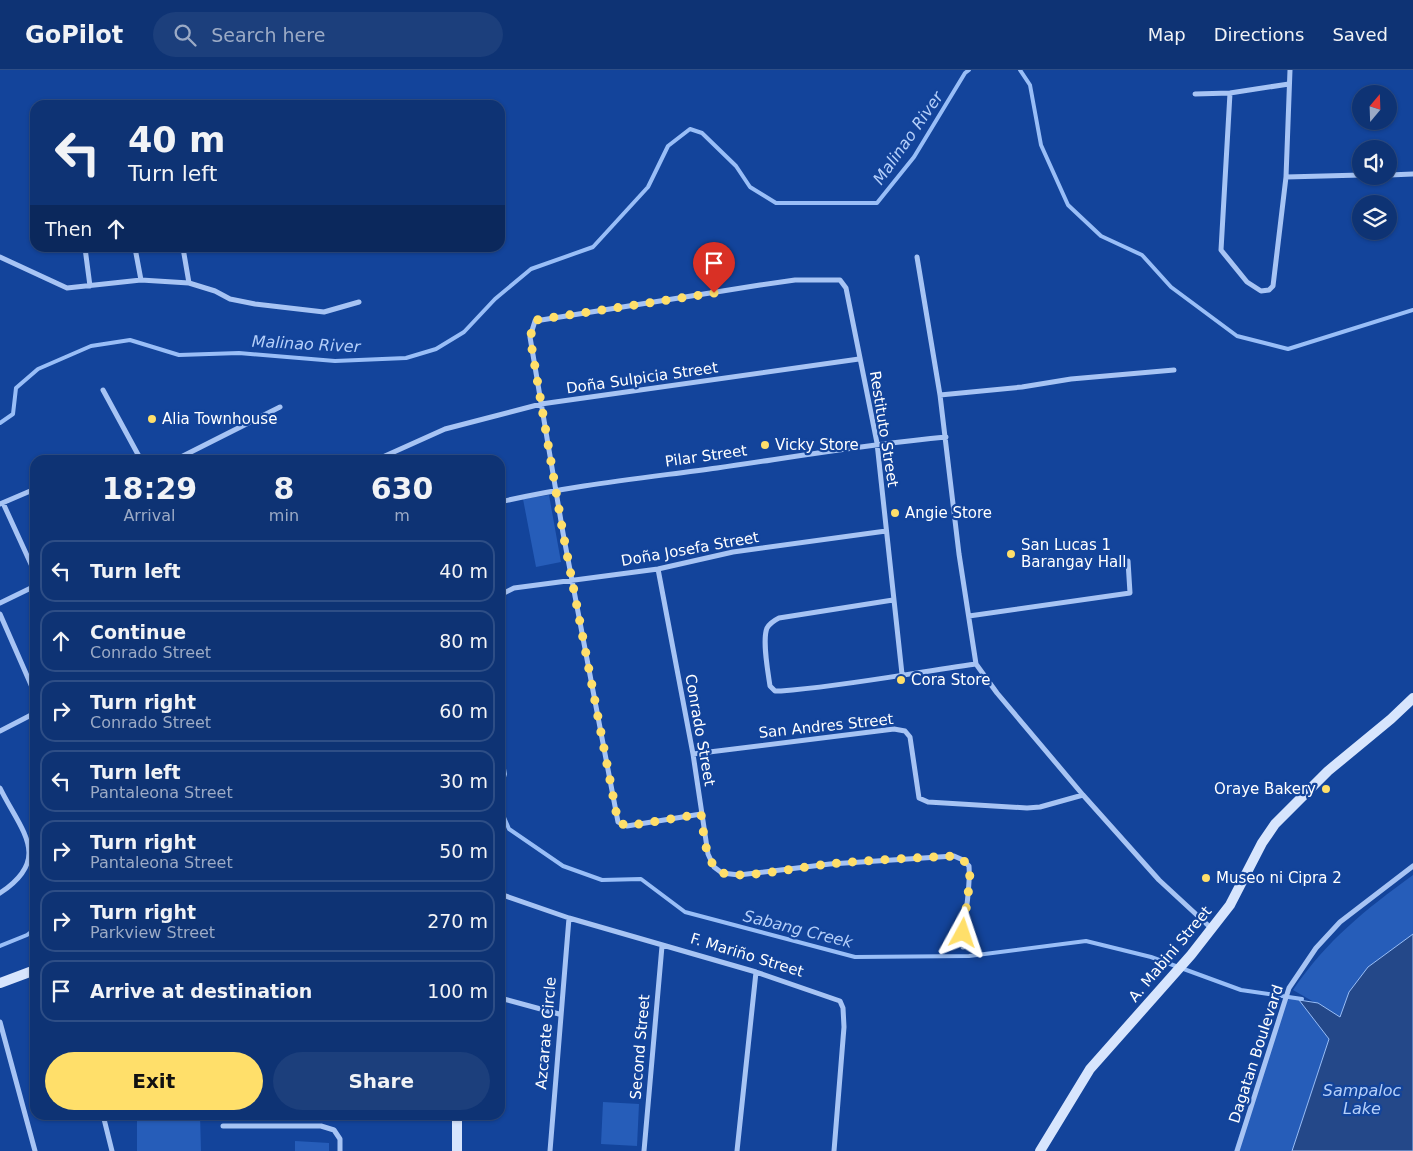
<!DOCTYPE html>
<meta charset="utf-8">
<style>
:root{--surface:#0e3374;--page:#1c3f7c;--text:#f1f3f6;--muted:#9baac5;--line:#2e4e86;--accent:#ffdf6a}
body{margin:0;font-family:"DejaVu Sans",sans-serif;background:var(--page);color:var(--text);height:100vh;display:flex;flex-direction:column;font-size:19px;white-space:nowrap}
*{box-sizing:border-box;margin:0}
p{font-size:16px;color:var(--muted)}
.icon{flex:none;width:28px;height:28px;fill:none;stroke:currentColor;stroke-width:2;stroke-linecap:round;stroke-linejoin:round}
.map{position:relative;flex:1;overflow:hidden}
.sheet{position:absolute;left:30px;top:385px;width:475px;height:665px;display:flex;flex-direction:column;background:var(--surface);border-radius:15px;box-shadow:0 1px 4px #0004,0 0 0 1px var(--line)}
.sheet>*{flex:none}
.top-card{position:absolute;left:30px;top:30px;width:475px;height:152px;border-radius:15px;box-shadow:0 1px 4px #0004,0 0 0 1px var(--line);background:#0e3374;color:var(--text);overflow:hidden}
.needle{width:32px;rotate:19deg}
.controls{position:absolute;left:1352px;top:15px;display:grid;gap:10px}
.controls a{display:grid;place-items:center;width:45px;height:45px;border-radius:50%;background:var(--surface);box-shadow:0 1px 4px #0004,0 0 0 1px var(--line);font-size:25px}
.pin{position:absolute;display:grid;place-items:center;width:42px;height:42px;color:#fff;margin:-51px -21px;border-radius:50% 50% 50% 0;rotate:-45deg;box-shadow:0 0 5px #0007}
.pin .icon{rotate:45deg}
.me{position:absolute;width:55px;margin:-28px;rotate:5deg;stroke-linejoin:round;filter:drop-shadow(0 0 4px #0008)}
.turn{display:flex;align-items:center;gap:18px;height:105px;padding:0 15px;font-size:22px}
.turn .icon{width:65px;height:65px;stroke-width:2.5}
.turn b{display:block;font-size:35px;line-height:42px}
.then{display:flex;align-items:center;height:48px;padding:0 15px;background:#0003;gap:10px;font-size:19px}
.eta{display:flex;justify-content:space-evenly;align-items:center;height:85px;text-align:center}
.eta b{font-size:30px;font-weight:700;line-height:35px}
.cta{display:flex;gap:10px;margin-top:auto;padding:10px 15px}
.cta a{flex:1;height:58px;border-radius:30px;background:var(--accent);color:#111;font-size:20px;font-weight:700;line-height:58px;text-align:center}
.cta a+a{background:var(--page);color:var(--text)}
ul{padding:0;list-style:none}
li{display:flex;align-items:center;gap:15px;height:62px;margin:0 10px 8px;padding:0 5px;border:2px solid var(--line);border-radius:15px}
li div{flex:1}
li b{display:block;font-size:19px}
li em{font-style:normal}
header{display:flex;align-items:center;gap:30px;box-sizing:border-box;height:70px;padding:0 25px;background:var(--surface);border-bottom:1px solid var(--line)}
header strong{font-size:24px}
nav{display:flex;gap:28px;margin-inline-start:auto;font-size:18px}
.search{width:350px;height:45px;background:var(--page);display:flex;align-items:center;gap:12px;box-sizing:border-box;padding:0 18px;border-radius:28px;color:var(--muted);font-size:19px}
.map>svg:first-child{display:block}
</style>
<header>
<strong>GoPilot</strong>
<div class="search"><svg class="icon" aria-label="search" viewBox="0 0 24 24"><circle cx="10" cy="10" r="6"/><path d="M15 15l6 6"/></svg>Search here</div>
<nav><a>Map</a><a>Directions</a><a>Saved</a></nav>
</header>
<div class="map">
<svg width="1413" height="1081" viewBox="0 0 1413 1081">
<rect width="100%" height="100%" fill="#13449b"/>
<path fill="#265db9" d="M549,425L561,492L536,497L523,429Z
M1413,805V864L1349,922L1340,947L1293,920C1327,870 1365,840 1413,805Z
M1286,926L1299,930L1329,969L1292,1081H1234Z
M603,1032L639,1034L637,1076L601,1074Z
M137,1045H200L201,1081H137Z
M295,1071L329,1073V1081H295Z"/>
<path fill="#244889" stroke="#99bef7" d="M1413,864V1081H1292L1329,969L1299,930L1318,933L1340,947L1349,922L1368,897Z"/>
<g fill="none" stroke-linecap="round" stroke-linejoin="round">
<path stroke="#99bef7" stroke-width="4" d="M1020,0L1030,15L1041,75L1068,135L1101,166L1142,185L1171,217L1237,266L1288,279L1413,240
M0,353L13,344L16,318L38,299L91,276L130,270L179,285L239,283L335,291L406,288L436,279L464,262L495,229L531,199L593,177L648,117L668,76L690,59L702,63L736,96L750,117L776,133H877L914,87L965,3L969,0
M500,677L505,704L500,719
M500,738L509,759L563,796L602,810L641,809L685,842L855,887L969,886L1086,871L1151,887L1241,920L1302,929
M0,876L27,865L35,859"/>
<path stroke="#a7c4f4" stroke-width="5" d="M1230,23L1221,180L1247,212L1261,221L1269,220L1273,216L1286,107L1290,0
M1195,24L1230,23L1289,14
M1389,105L1413,104
M1286,107L1361,105
M85,178L90,216
M135,178L141,210
M183,178L189,213
M0,187L67,218L141,210L189,213L215,221L230,229L255,234L324,242L359,232
M917,187L940,325L959,484L976,594L997,623L1083,725L1159,810L1212,859
M103,320L141,390
M940,325L1022,317L1071,309L1174,300
M175,390L280,337
M376,390L445,359L541,334L859,289
M500,432C572,415 644,408 717,398C793,387 869,374 946,367
M3,433L35,503
M0,434L35,419
M658,499L693,684L708,784L714,797L722,803L739,805L830,794L954,786L963,790L969,796C971,823 963,850 963,877
M500,525L514,518L658,499L733,482L886,461
M893,530L779,548C775,550 770,553 767,558C762,570 768,602 770,616L775,621H781C846,616 911,603 976,594
M0,533L35,516
M0,544L35,624
M969,546L1130,523L1128,491
M0,661L35,643
M693,684L894,659L905,661L910,667L919,728L928,732L1027,738L1040,737L1083,725
M0,718C21,761 53,788 0,823
M701,744L627,756L618,752L563,463L530,267L535,251L760,215L795,210H840L846,218L877,373L902,604
M500,824L569,848L756,902L840,931L843,938L844,957L834,1081
M500,928L559,944
M0,952L35,1081
M103,1045L112,1081
M223,1056H321L334,1060L340,1069V1081
M550,1081L569,848
M644,1081L662,876
M737,1081L756,902
M1237,1081L1289,918L1316,878L1340,852L1413,796"/>
<path stroke="#d7e5fd" stroke-width="10" d="M0,913L35,900
M457,1045V1081
M1040,1081L1090,999L1191,885L1230,835L1262,773L1275,754L1328,701L1391,649L1413,628"/>
</g>
<g fill="none" stroke-linecap="round" stroke-linejoin="round">
<path stroke="#ffdf6a" stroke-width="9" stroke-dasharray="0 16.2" d="M714,223L536,250L530,267L563,463L618,752L627,756L701,744C704,761 704,795 723,803C740,810 806,796 829,794C870,790 913,788 954,786L963,790L969,796L970,809L963,863"/>
</g>
<g fill="#ffdf6a" stroke="#13449b" stroke-width="2">
<circle cx="152" cy="349" r="5"/>
<circle cx="765" cy="375" r="5"/>
<circle cx="895" cy="443" r="5"/>
<circle cx="1011" cy="484" r="5"/>
<circle cx="901" cy="610" r="5"/>
<circle cx="1326" cy="719" r="5"/>
<circle cx="1206" cy="808" r="5"/>
</g>
<g text-anchor="middle" dominant-baseline="central" stroke-width="4.5" stroke-linejoin="round" paint-order="stroke">
<g font-size="15" fill="#fff" stroke="#13449b">
<text transform="translate(642 308) rotate(-8)">Doña Sulpicia Street</text>
<text transform="translate(884 359) rotate(81)">Restituto Street</text>
<text transform="translate(706 386) rotate(-8)">Pilar Street</text>
<text transform="translate(690 479) rotate(-10)">Doña Josefa Street</text>
<text transform="translate(826 656) rotate(-6)">San Andres Street</text>
<text transform="translate(700 660) rotate(80)">Conrado Street</text>
<text transform="translate(1170 884) rotate(-50)">A. Mabini Street</text>
<text transform="translate(747 885) rotate(17)">F. Mariño Street</text>
<text transform="translate(546 963) rotate(-85)">Azcarate Circle</text>
<text transform="translate(640 977) rotate(-85)">Second Street</text>
<text transform="translate(1256 984) rotate(-72)">Dagatan Boulevard</text>
</g>
<g font-size="15" fill="#fff" stroke="#13449b" text-anchor="start">
<text x="162" y="349">Alia Townhouse</text>
<text x="775" y="375">Vicky Store</text>
<text x="905" y="443">Angie Store</text>
<text x="1021" y="475">San Lucas 1<tspan x="1021" dy="17">Barangay Hall</tspan></text>
<text x="911" y="610">Cora Store</text>
<text x="1316" y="719" text-anchor="end">Oraye Bakery</text>
<text x="1216" y="808">Museo ni Cipra 2</text>
</g>
<g font-size="16" font-style="italic" fill="#b4cffa" stroke="#13449b">
<text transform="translate(908 68) rotate(-55)">Malinao River</text>
<text transform="translate(306 274) rotate(3)">Malinao River</text>
<text transform="translate(798 859) rotate(14)">Sabang Creek</text>
<text x="1362" y="1020">Sampaloc<tspan x="1362" dy="18">Lake</tspan></text>
</g>
</g>
</svg>
<div class="controls">
<a><svg class="needle" viewBox="-14 -14 28 28"><path d="M0-13l5 13h-10z" fill="#e53935"/><path d="M0 13l5-13h-10z" fill="#9baac5"/></svg></a>
<a><svg class="icon" aria-label="sound" viewBox="0 0 24 24"><path d="M4 9h4l5-4v14l-5-4H4zM17 9q2 3 0 6"/></svg></a>
<a><svg class="icon" aria-label="layers" viewBox="0 0 24 24"><path d="M12 4l9 5-9 5-9-5zM3 14l9 5 9-5"/></svg></a>
</div>
<div class="pin" style="left:714px;top:223px;background:#d93025"><svg class="icon" aria-label="arrive" viewBox="0 0 24 24"><path d="M6 21V4h12l-3 4 3 4H6"/></svg></div>
<svg class="me" style="left:963px;top:863px" viewBox="-20 -20 40 40"><path d="M0-17L14 15 0 8-14 15z" fill="#ffdf6a" stroke="#fff" stroke-width="4"/></svg>
<div class="top-card">
<div class="turn"><svg class="icon" aria-label="left" viewBox="0 0 24 24"><path d="M17 20v-9H6M10 6l-5 5 5 5"/></svg><div><b>40 m</b>Turn left</div></div>
<div class="then">Then<svg class="icon" aria-label="ahead" viewBox="0 0 24 24"><path d="M12 20V5M6 11l6-6 6 6"/></svg></div>
</div>
<section class="sheet">
<div class="eta">
<div><b>18:29</b><p>Arrival</p></div>
<div><b>8</b><p>min</p></div>
<div><b>630</b><p>m</p></div>
</div>
<ul>
<li><svg class="icon" aria-label="left" viewBox="0 0 24 24"><path d="M17 20v-9H6M10 6l-5 5 5 5"/></svg><div><b>Turn left</b></div><em>40 m</em></li>
<li><svg class="icon" aria-label="ahead" viewBox="0 0 24 24"><path d="M12 20V5M6 11l6-6 6 6"/></svg><div><b>Continue</b><p>Conrado Street</p></div><em>80 m</em></li>
<li><svg class="icon" aria-label="right" viewBox="0 0 24 24"><path d="M7 20v-9h11M14 6l5 5-5 5"/></svg><div><b>Turn right</b><p>Conrado Street</p></div><em>60 m</em></li>
<li><svg class="icon" aria-label="left" viewBox="0 0 24 24"><path d="M17 20v-9H6M10 6l-5 5 5 5"/></svg><div><b>Turn left</b><p>Pantaleona Street</p></div><em>30 m</em></li>
<li><svg class="icon" aria-label="right" viewBox="0 0 24 24"><path d="M7 20v-9h11M14 6l5 5-5 5"/></svg><div><b>Turn right</b><p>Pantaleona Street</p></div><em>50 m</em></li>
<li><svg class="icon" aria-label="right" viewBox="0 0 24 24"><path d="M7 20v-9h11M14 6l5 5-5 5"/></svg><div><b>Turn right</b><p>Parkview Street</p></div><em>270 m</em></li>
<li><svg class="icon" aria-label="arrive" viewBox="0 0 24 24"><path d="M6 21V4h12l-3 4 3 4H6"/></svg><div><b>Arrive at destination</b></div><em>100 m</em></li>
</ul>
<div class="cta"><a>Exit</a><a>Share</a></div>
</section>
</div>
